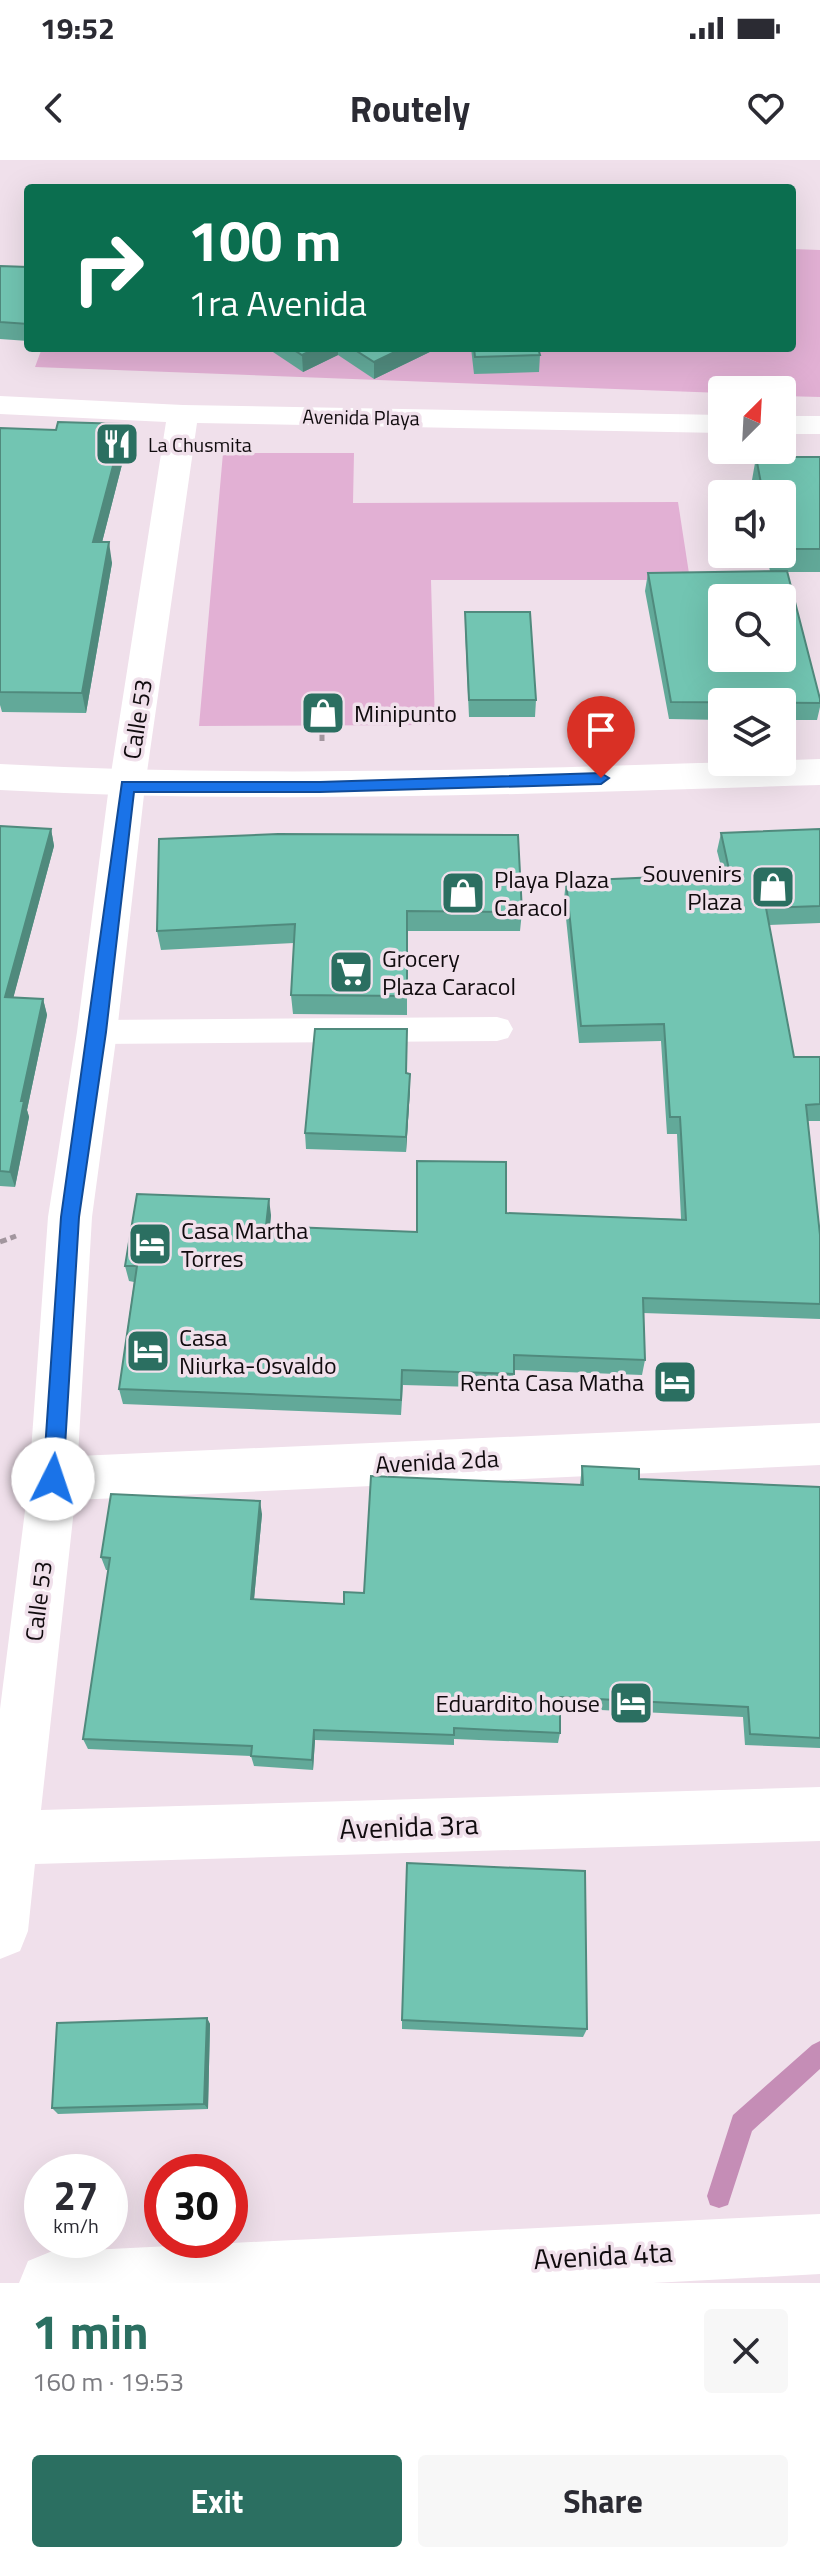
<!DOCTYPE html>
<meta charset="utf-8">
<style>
:root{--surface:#fff;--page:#f7f7f7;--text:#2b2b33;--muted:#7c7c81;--accent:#2b6f61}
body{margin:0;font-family:"Titillium Web",sans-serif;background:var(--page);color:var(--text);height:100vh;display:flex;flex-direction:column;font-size:30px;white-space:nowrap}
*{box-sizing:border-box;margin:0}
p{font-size:26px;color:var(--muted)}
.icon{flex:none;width:44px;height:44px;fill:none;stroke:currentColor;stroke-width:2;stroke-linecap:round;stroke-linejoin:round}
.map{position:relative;height:2123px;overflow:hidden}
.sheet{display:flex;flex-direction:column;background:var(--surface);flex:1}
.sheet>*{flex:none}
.banner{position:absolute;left:24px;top:24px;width:772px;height:168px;border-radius:8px;box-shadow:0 8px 32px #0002;background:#0b6e4f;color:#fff;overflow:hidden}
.needle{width:52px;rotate:24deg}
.buttons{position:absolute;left:708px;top:216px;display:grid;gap:16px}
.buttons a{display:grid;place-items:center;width:88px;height:88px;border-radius:8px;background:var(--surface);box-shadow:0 8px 32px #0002;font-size:40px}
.speed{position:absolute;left:24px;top:1994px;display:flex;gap:16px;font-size:40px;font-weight:700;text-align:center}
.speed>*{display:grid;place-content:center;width:104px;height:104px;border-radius:50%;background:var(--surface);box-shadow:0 8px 32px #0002;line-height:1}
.speed small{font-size:20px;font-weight:400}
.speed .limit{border:12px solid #d22;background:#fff;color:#111}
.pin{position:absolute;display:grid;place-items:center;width:68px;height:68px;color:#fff;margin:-82px -34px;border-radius:50% 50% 50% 0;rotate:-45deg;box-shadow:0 0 8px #0007}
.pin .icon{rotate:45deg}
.me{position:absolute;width:88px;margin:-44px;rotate:4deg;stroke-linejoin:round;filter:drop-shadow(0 0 6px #0008)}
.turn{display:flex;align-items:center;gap:28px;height:168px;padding:0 32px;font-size:36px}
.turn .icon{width:104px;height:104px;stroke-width:2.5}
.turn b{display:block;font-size:56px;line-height:68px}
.round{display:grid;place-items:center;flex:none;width:84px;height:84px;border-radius:8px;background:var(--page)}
.headline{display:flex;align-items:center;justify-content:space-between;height:136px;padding:0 32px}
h1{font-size:48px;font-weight:700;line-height:60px;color:var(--accent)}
.primary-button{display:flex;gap:16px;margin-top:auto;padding:16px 32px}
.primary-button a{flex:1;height:92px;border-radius:8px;background:var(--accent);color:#fff;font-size:32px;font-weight:700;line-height:92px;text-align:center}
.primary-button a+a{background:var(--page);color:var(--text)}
.status{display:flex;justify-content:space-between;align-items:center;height:56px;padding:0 40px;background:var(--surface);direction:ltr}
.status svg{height:22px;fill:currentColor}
header{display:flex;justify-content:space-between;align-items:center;height:104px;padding:0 32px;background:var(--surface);font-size:36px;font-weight:700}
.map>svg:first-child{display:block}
</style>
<div class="status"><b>19:52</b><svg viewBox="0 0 49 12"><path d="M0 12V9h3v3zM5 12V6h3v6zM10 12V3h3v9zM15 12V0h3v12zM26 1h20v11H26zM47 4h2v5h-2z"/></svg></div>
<header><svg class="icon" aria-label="back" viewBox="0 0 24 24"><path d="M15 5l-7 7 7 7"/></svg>Routely<svg class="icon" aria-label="heart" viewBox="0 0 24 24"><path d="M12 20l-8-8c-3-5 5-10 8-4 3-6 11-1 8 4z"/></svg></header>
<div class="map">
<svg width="820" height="2123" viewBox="0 0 820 2123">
<rect width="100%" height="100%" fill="#f0e0eb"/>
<path fill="#e2b0d4" d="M792,89L820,90V237L782,236V230H722V233L35,207L42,188H792Z
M223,293H354L353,343L678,342L690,420H431L435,565L199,566Z"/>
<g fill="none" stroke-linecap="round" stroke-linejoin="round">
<path fill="#c58db6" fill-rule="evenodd" d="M820,1881V1909L752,1971L728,2045L719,2048L710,2045L707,2036L733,1955L812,1885Z"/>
<path stroke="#a2969e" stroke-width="5" stroke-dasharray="7 4" stroke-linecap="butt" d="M322,563V582
M0,1082L16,1076"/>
<path fill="#fff" fill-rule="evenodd" d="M497,857L508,860L513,869L508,878L497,881L97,884L86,881L81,872L86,863L97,860Z"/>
<path fill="#fff" fill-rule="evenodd" d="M0,236L183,245L722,255V273L197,263L145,626L117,872L92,1057L78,1296L820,1263V1305L75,1340L41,1650L820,1627V1681L35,1704L28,1771L20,1791L0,1799V1549L29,1319L48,1057L77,872L109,626L166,262L0,254Z
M782,256H820V274H782Z
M820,2054V2114L653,2123H19L28,2101L50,2092Z"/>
<path fill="#fff" fill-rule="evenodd" d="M820,599V625C546,633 274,645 0,630V604C273,619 549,608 820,599Z"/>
</g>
<path fill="#62a999" d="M0,106L28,107V181L0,179Z
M267,188H438L374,219L338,195L303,212Z
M471,188H538L540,195L539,212L474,214Z
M0,268L127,285L102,382L112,403L86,553L2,552L0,545Z
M756,297H820V412H787L820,539V547L817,560H782V542H722V560L669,559L645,431L648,413L770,411L766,394H782V334H755L752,320Z
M465,452L536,540L535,557H469L465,469Z
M0,666L51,669L54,686L13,838L43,839L47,855L27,950L29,957L15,1027L0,1026Z
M820,669V763L769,765L794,897H820V961H808L820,1075V1159L643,1153L645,1200L642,1215L514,1210L512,1228L403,1225L401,1255L123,1244L119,1229L134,1122L129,1121L125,1106L271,1055L270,1066L417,1072L506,1053L681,1059L677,974H667L661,881L579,883L564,739L566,721L723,714L717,691L721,673Z
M159,679L522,752L520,771H407V855L293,854L291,835L294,783L161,790L157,771Z
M407,913L410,929L406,992L306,989L305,973Z
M582,1306L639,1319L820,1327V1588L745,1585L743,1557L560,1548V1573L558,1583L454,1579V1585L315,1580L313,1610L254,1606L251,1596L88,1589L83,1579L108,1410H106L101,1397L262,1354L254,1439L344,1444L580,1325Z
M207,1858L210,1864L208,1949L58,1954L52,1948Z
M402,1860L587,1869L583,1877L402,1869Z"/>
<path fill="#508a7d" d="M317,188H338V195L303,212L302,195Z
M403,188H438L374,219V202Z
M124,264L127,285L97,402L93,382Z
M109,382L112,403L86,553L82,533Z
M51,669L54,686L9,854L5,837Z
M43,839L47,855L27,950L29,957L15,1027L10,1012L21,941Z
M410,914V929L406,992V977Z
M269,1039L271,1055L268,1082L266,1066Z
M260,1341L262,1354L253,1450L251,1439Z
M314,1570L315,1580L313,1610L312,1600Z
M207,1858L210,1864L208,1949L204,1944Z"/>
<path fill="#72c5b2" stroke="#508a7d" stroke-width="2" fill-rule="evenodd" d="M0,106L28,107V164L0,162Z
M291,188H317L302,195Z
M352,188H403L374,202Z
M474,188H538L540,195L475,197Z
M58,262L124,264L93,382H109L82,533L0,532V268L56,270Z
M756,297H820V389H782V334H763Z
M787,411L820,539V543L671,542L648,413ZM722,438H782V498H722Z
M465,452H530L536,540H469Z
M0,666L51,669L5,837L43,839L21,941H24L10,1012L0,1011Z
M820,669V746L766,748L794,897H820V944L806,945L820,1075V1144L643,1138L645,1200L514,1195V1214L402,1210L401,1240L119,1229L137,1106H125L137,1034L269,1039L266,1066L417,1072V1001L506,1002V1053L686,1060L680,957H670L664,864L581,866L566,721L730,714L721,673Z
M278,674L518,675L522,752L407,751V836L291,835L295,764L157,771L159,679Z
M315,869H407L406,913L410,914L406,977L305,973Z
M582,1306L639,1309V1319L820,1327V1578L750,1574L748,1547L560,1537V1573L454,1568V1575L314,1570L312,1600L251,1596L252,1586L83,1579L110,1398L101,1397L111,1334L260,1341L251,1439L344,1444V1432L364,1433L371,1316L583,1325Z
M407,1703L585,1711L587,1869L402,1860Z
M207,1858L204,1944L52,1948L57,1863Z"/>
<path fill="#1a73e8" stroke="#114b97" stroke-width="2" d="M601,613L609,618L601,624L320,632H134L106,872L79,1057L63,1319L60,1325L53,1328L46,1325L43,1319L61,1057L122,622H320Z"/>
<defs>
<g id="restaurant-square" transform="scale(2.3)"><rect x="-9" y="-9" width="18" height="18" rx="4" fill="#2b6f61" stroke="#f0e0eb"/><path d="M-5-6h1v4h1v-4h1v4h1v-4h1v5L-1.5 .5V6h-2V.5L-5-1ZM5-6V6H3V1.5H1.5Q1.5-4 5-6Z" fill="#fff"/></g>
<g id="shop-square" transform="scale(2.3)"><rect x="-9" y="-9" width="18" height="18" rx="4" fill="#2b6f61" stroke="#f0e0eb"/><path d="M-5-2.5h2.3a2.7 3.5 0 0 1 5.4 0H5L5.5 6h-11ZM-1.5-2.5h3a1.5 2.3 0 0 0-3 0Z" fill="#fff"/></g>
<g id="supermarket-square" transform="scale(2.3)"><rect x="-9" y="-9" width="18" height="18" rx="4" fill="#2b6f61" stroke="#f0e0eb"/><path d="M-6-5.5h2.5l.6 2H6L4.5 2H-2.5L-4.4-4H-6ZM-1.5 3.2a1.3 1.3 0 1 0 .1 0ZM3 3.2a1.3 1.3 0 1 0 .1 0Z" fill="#fff"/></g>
<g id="hotel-square" transform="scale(2.3)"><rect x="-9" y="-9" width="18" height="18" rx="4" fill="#2b6f61" stroke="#f0e0eb"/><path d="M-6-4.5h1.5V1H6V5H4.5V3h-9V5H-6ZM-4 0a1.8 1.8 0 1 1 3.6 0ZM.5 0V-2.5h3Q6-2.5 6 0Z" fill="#fff"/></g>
</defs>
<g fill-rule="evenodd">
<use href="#restaurant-square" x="117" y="284"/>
<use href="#shop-square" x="323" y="553"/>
<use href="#shop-square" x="773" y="727"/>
<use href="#shop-square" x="463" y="733"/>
<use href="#supermarket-square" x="351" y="812"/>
<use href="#hotel-square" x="150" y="1084"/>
<use href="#hotel-square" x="148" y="1191"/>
<use href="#hotel-square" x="675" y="1222"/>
<use href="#hotel-square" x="631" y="1543"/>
</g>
<g text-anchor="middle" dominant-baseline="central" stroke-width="7" stroke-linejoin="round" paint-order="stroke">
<g font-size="20" fill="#100b0e" stroke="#f0e0eb">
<text transform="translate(361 257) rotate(1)">Avenida Playa</text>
</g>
<g font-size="20" fill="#100b0e" stroke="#f0e0eb" text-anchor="start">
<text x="148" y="284">La Chusmita</text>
</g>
<g font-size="24" fill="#100b0e" stroke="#f0e0eb" text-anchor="start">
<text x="354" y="553">Minipunto</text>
<text x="742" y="713" text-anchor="end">Souvenirs<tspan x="742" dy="28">Plaza</tspan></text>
<text x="494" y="719">Playa Plaza<tspan x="494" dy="28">Caracol</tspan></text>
<text x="382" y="798">Grocery<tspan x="382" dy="28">Plaza Caracol</tspan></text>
<text x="181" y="1070">Casa Martha<tspan x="181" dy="28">Torres</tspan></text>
<text x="179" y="1177">Casa<tspan x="179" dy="28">Niurka-Osvaldo</tspan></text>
<text x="644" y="1222" text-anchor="end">Renta Casa Matha</text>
<text x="600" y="1543" text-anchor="end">Eduardito house</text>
</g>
<g font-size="24" fill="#100b0e" stroke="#f0e0eb">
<text transform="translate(137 559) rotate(-81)">Calle 53</text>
<text transform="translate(437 1301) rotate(-3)">Avenida 2da</text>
<text transform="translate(38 1441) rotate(-83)">Calle 53</text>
</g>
<g font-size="28" fill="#100b0e" stroke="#f0e0eb">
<text transform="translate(409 1666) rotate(-2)">Avenida 3ra</text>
<text transform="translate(603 2095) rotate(-3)">Avenida 4ta</text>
</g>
</g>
</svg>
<div class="buttons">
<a><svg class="needle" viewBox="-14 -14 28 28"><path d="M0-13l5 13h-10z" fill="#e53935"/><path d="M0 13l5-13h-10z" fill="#7c7c81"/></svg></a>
<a><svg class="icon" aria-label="sound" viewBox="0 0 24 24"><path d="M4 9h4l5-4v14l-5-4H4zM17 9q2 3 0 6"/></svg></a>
<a><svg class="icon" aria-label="search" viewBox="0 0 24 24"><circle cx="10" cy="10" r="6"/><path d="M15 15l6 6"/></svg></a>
<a><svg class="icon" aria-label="layers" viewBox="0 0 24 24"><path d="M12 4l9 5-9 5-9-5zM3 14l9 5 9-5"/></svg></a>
</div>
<div class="speed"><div>27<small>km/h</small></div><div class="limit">30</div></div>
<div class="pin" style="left:601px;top:618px;background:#d93025"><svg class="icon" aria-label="arrive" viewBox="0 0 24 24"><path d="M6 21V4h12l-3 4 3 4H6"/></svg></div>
<svg class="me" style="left:53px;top:1319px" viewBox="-20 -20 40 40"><circle r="19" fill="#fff"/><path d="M0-13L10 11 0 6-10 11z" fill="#1a73e8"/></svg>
<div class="banner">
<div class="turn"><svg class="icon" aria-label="right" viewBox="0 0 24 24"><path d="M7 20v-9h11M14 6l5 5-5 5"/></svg><div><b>100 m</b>1ra Avenida</div></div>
</div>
</div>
<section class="sheet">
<div class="headline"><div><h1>1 min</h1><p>160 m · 19:53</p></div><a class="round"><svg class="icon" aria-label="close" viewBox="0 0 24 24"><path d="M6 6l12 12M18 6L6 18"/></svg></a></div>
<div class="primary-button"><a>Exit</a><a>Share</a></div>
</section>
